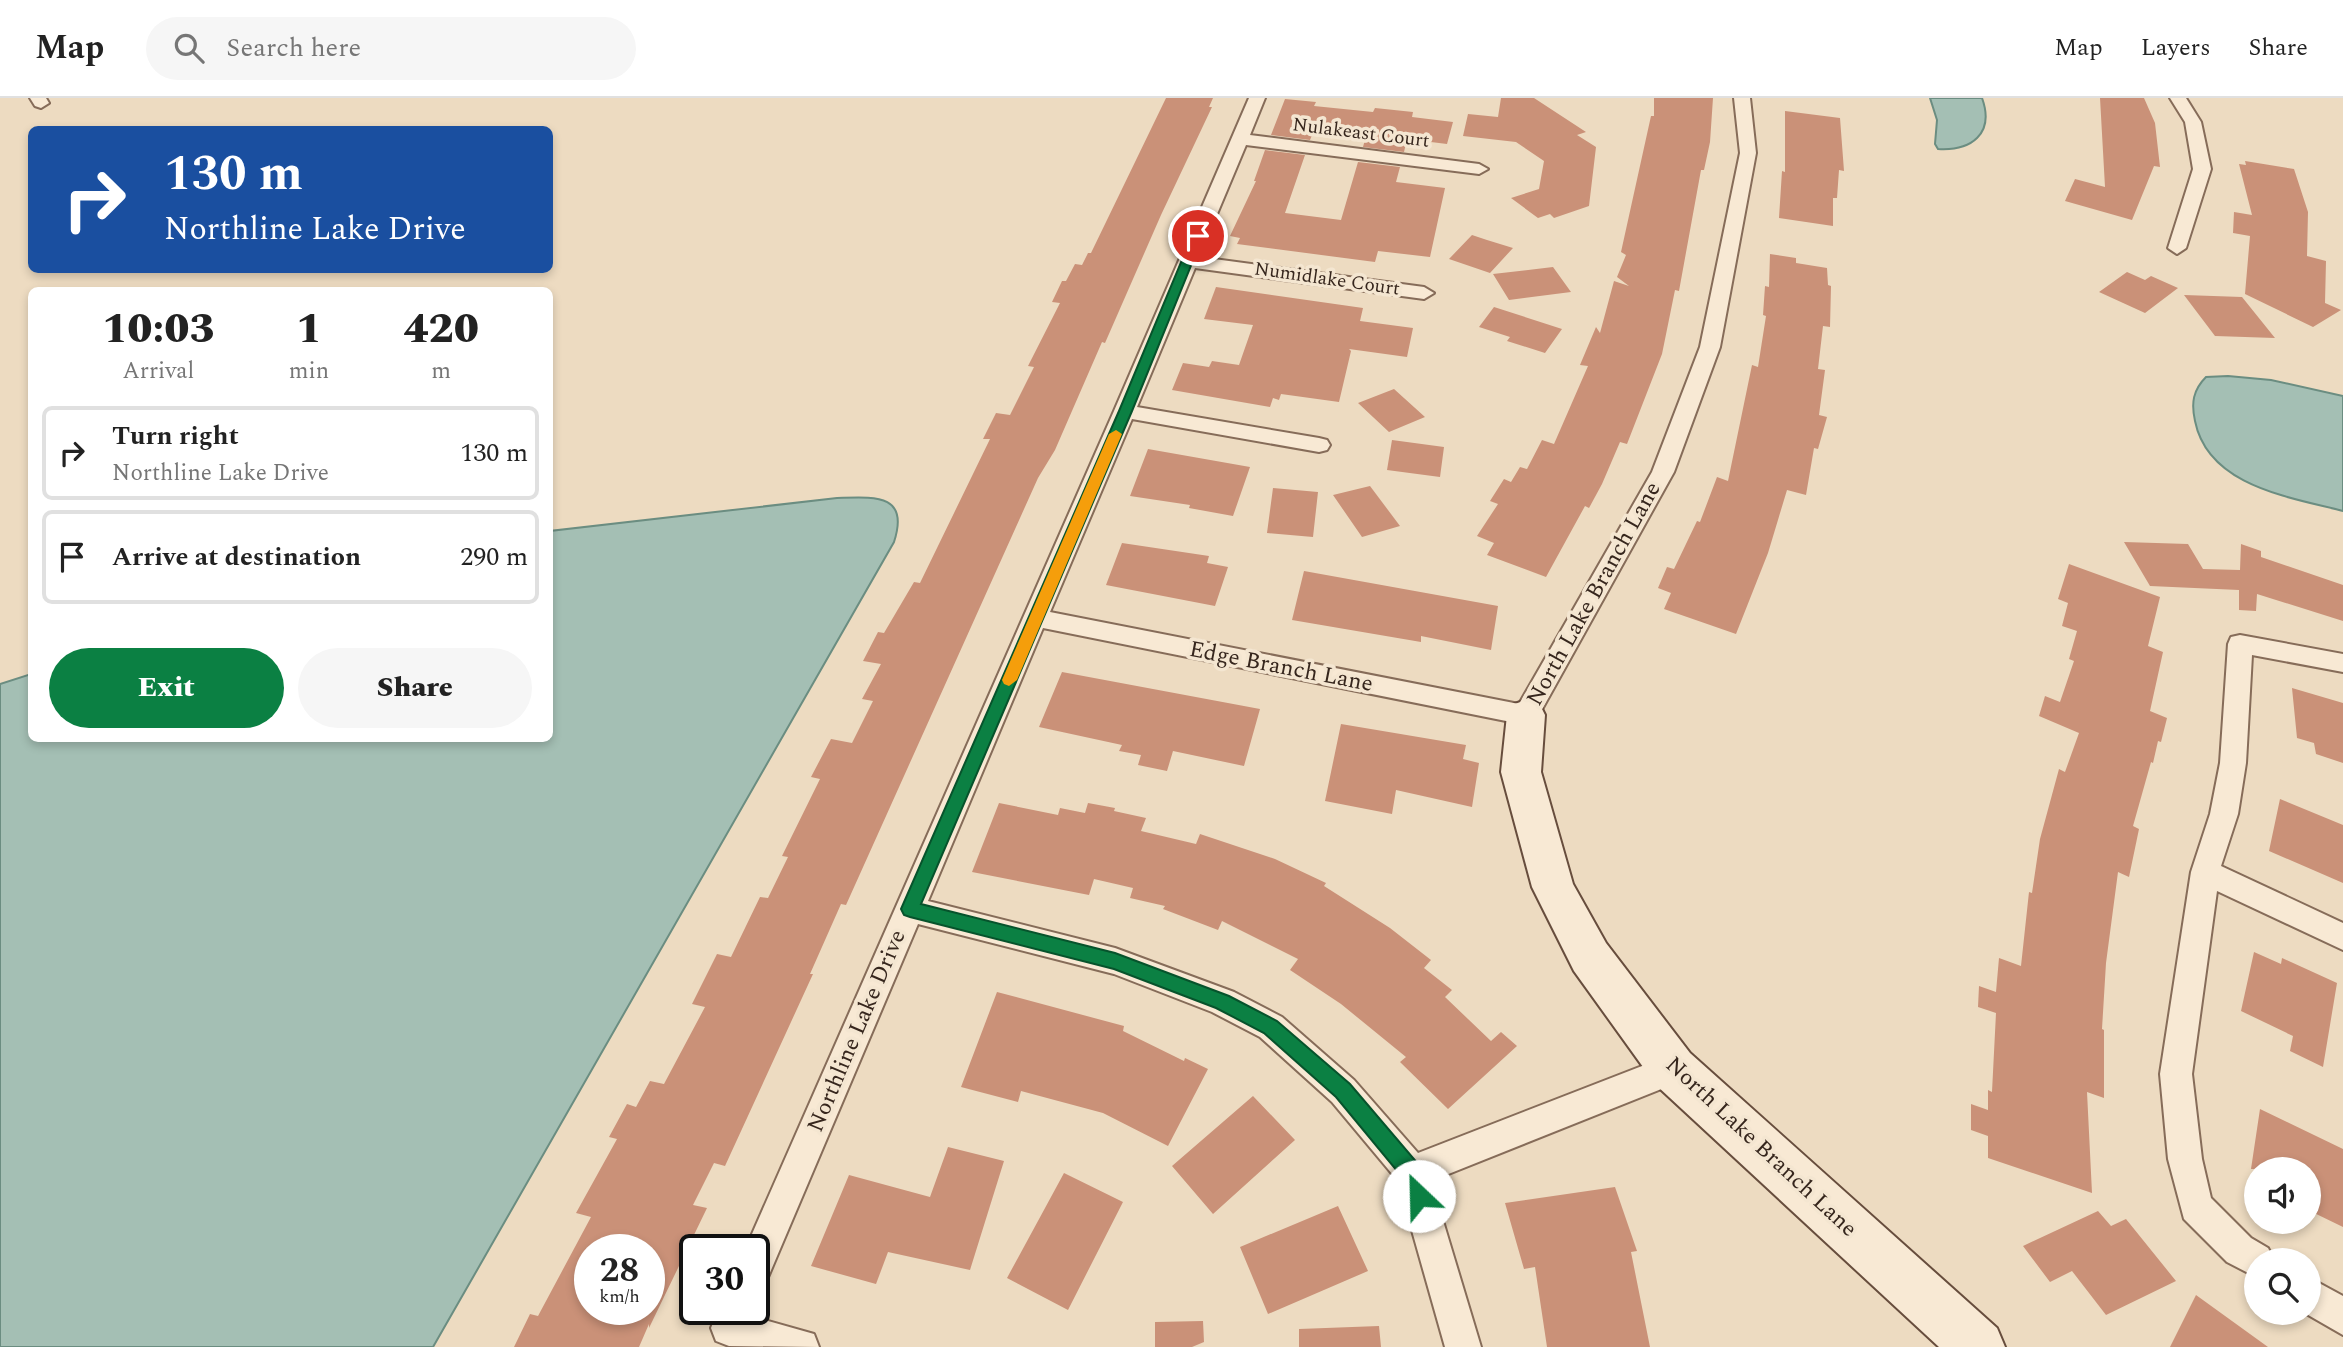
<!DOCTYPE html>
<style>
:root{--surface:#fff;--page:#f6f6f6;--text:#222;--muted:#767676;--line:#e0e0e0;--accent:#0b8043}
body{margin:0;font-family:Spectral,serif;background:var(--page);color:var(--text);height:100vh;display:flex;flex-direction:column;font-size:26px;white-space:nowrap}
*{box-sizing:border-box;margin:0}
p{font-size:23px;color:var(--muted)}
.icon{flex:none;width:38px;height:38px;fill:none;stroke:currentColor;stroke-width:2;stroke-linecap:round;stroke-linejoin:round}
.map{position:relative;flex:1;overflow:hidden}
.panel{position:absolute;left:28px;top:189px;width:525px;height:455px;display:flex;flex-direction:column;background:var(--surface);border-radius:10px;box-shadow:0 4px 10px #0003}
.panel>*{flex:none}
.top-card{position:absolute;left:28px;top:28px;width:525px;height:147px;border-radius:10px;box-shadow:0 4px 10px #0003;background:#1a4fa0;color:#fff;overflow:hidden}
.tools{position:absolute;left:2244px;top:1059px;display:grid;gap:14px}
.tools a{display:grid;place-items:center;width:77px;height:77px;border-radius:50%;background:var(--surface);box-shadow:0 4px 10px #0003;font-size:35px}
.speed{position:absolute;left:574px;top:1136px;display:flex;gap:14px;font-size:35px;font-weight:700;text-align:center}
.speed>*{display:grid;place-content:center;width:91px;height:91px;border-radius:50%;background:var(--surface);box-shadow:0 4px 10px #0003;line-height:1}
.speed small{font-size:18px;font-weight:400}
.speed .limit{border:4px solid #111;border-radius:10px;background:#fff;color:#111}
.pin{position:absolute;display:grid;place-items:center;width:60px;height:60px;color:#fff;margin:-30px;border:4px solid #fff;border-radius:50%;box-shadow:0 2px 7px #0007}
.me{position:absolute;width:77px;margin:-38px;rotate:336deg;stroke-linejoin:round;filter:drop-shadow(0 0 5px #0008)}
.turn{display:flex;align-items:center;gap:24px;height:147px;padding:0 21px;font-size:32px}
.turn .icon{width:91px;height:91px;stroke-width:2.5}
.turn b{display:block;font-size:49px;line-height:60px}
.eta{display:flex;justify-content:space-evenly;align-items:center;height:119px;text-align:center}
.eta b{font-size:42px;font-weight:800;line-height:49px}
.primary-button{display:flex;gap:14px;margin-top:auto;padding:14px 21px}
.primary-button a{flex:1;height:80px;border-radius:42px;background:var(--accent);color:#fff;font-size:28px;font-weight:800;line-height:80px;text-align:center}
.primary-button a+a{background:var(--page);color:var(--text)}
ul{padding:0;list-style:none}
li{display:flex;align-items:center;gap:21px;height:94px;margin:0 14px 10px;padding:0 7px;border:4px solid var(--line);border-radius:10px}
li div{flex:1}
li b{display:block;font-size:26px}
li em{font-style:normal}
header{display:flex;align-items:center;gap:42px;box-sizing:border-box;height:98px;padding:0 35px;background:var(--surface);border-bottom:2px solid var(--line)}
header strong{font-size:33px}
nav{display:flex;gap:38px;margin-inline-start:auto;font-size:24px}
.search{width:490px;height:63px;background:var(--page);display:flex;align-items:center;gap:18px;box-sizing:border-box;padding:0 24px;border-radius:38px;color:var(--muted);font-size:26px}
.map>svg:first-child{display:block}
</style>
<header>
<strong>Map</strong>
<div class="search"><svg class="icon" aria-label="search" viewBox="0 0 24 24"><circle cx="10" cy="10" r="6"/><path d="M15 15l6 6"/></svg>Search here</div>
<nav><a>Map</a><a>Layers</a><a>Share</a></nav>
</header>
<div class="map">
<svg width="2343" height="1249" viewBox="0 0 2343 1249">
<rect width="100%" height="100%" fill="#eddbc1"/>
<path fill="#a4bfb4" stroke="#6b8d81" stroke-width="2" d="M1930,0H1982C1995,36 1971,53 1938,51L1935,46L1937,22Z
M2228,278L2271,282L2343,298V413C2289,399 2208,388 2195,323C2191,305 2193,292 2206,279Z
M837,400C874,399 910,395 894,444L433,1249H0V586L31,576L32,640H550V433Z"/>
<path fill="#ca9178" fill-rule="evenodd" d="M1166,0H1213L1209,9H1212L1161,117L1105,245L1102,244L1055,352L1038,380L846,807L841,806L810,876H813L725,1068L714,1065L693,1107L707,1110L649,1230V1226L639,1249H514L530,1216L538,1218L591,1119L576,1115L617,1041L609,1039L627,1006L636,1009L650,983L664,986L705,909L692,906L717,856L731,859L760,799L768,800L788,759L782,758L820,681L811,679L831,641L852,645L873,603L862,601L881,566L863,563L878,534L884,535L914,484L920,485L990,341H983L996,315L1010,317L1034,269L1028,268L1060,205L1052,204L1062,183H1066L1075,166L1082,167L1088,155H1091ZM590,1152H649V1211H590Z
M1501,0H1534L1586,34L1577,37L1596,49L1589,108L1554,120L1550,116L1538,120L1511,100L1539,91L1544,63L1516,44L1463,38L1468,16L1498,19Z
M1654,0H1713L1710,44L1704,72H1701L1679,193L1675,192L1662,256L1627,346L1620,344L1602,386L1589,410L1585,408L1546,479L1487,457L1494,445L1477,438L1498,406L1490,403L1504,381L1511,384L1520,369L1527,371L1542,342L1554,346L1588,268L1580,267L1596,229L1600,235L1614,183L1629,188L1617,179L1626,157L1621,154L1651,18H1654Z
M2100,0H2144L2155,25L2160,69L2154,68L2132,122L2065,103L2075,81L2105,89Z
M1285,1L1316,4L1314,8L1373,14L1375,10L1413,14L1412,19L1453,24L1447,46L1407,41L1404,54L1363,49L1366,38L1314,32L1310,42L1271,37Z
M1785,13L1840,20L1844,73L1839,72L1837,100H1833V128L1779,120L1782,73L1785,74Z
M1265,52L1305,57L1285,115L1341,122L1358,64L1400,69L1396,84L1445,90L1430,159L1378,153L1375,164L1237,146L1240,140L1230,138L1256,83H1254Z
M2245,63L2294,71L2308,114L2307,158L2326,163L2325,205L2341,212L2313,229L2245,196L2250,138L2233,135L2234,114L2252,117L2239,66L2246,67Z
M1472,137L1487,142L1513,150L1490,175L1449,161Z
M1770,156L1796,160V165L1827,170L1828,187L1831,188L1830,229L1823,228L1818,271L1825,272L1819,317L1827,319L1818,351L1814,350L1806,397L1787,392L1768,455L1736,536L1664,511L1671,495L1658,490L1667,469L1674,471L1697,423L1700,424L1717,379L1728,383L1752,267L1758,269L1766,218L1763,217L1765,188L1769,189Z
M1553,169L1571,194L1509,202L1493,176Z
M2127,174L2145,182L2151,178L2178,190L2145,215L2099,194Z
M1216,189L1363,210L1360,223L1413,230L1407,259L1349,251L1351,253L1339,304L1281,296L1279,302L1273,300L1270,309L1172,292L1183,265L1209,269L1212,263L1239,267L1253,227L1204,221Z
M2184,197L2242,199L2275,240L2215,238Z
M1494,209L1562,231L1545,255L1507,243L1510,239L1479,229Z
M1394,291L1425,319L1389,334L1358,305Z
M1392,342L1444,349L1440,379L1387,372Z
M1148,351L1250,369L1233,418L1189,410L1190,407L1130,398Z
M1370,388L1400,428L1362,439L1333,397Z
M1273,390L1318,394L1313,439L1267,435Z
M2124,444L2188,446L2203,471L2240,472L2241,446L2261,453V459L2343,487V523L2257,496L2256,513L2239,512V492L2150,488Z
M1122,445L1209,458L1207,465L1228,469L1215,508L1106,487Z
M2069,466L2160,499L2148,548L2163,554L2150,613L2167,620L2161,644L2158,643L2153,665L2151,664L2133,728L2139,731L2129,779L2118,774L2106,865L2102,931L2104,932V1000L2087,994L2092,1095L1988,1060V1038L1971,1032V1006L1988,1012V992L1992,994L1996,915L1978,909L1979,888L1996,894L1999,860L2021,868L2029,794L2032,795L2040,741L2059,671L2065,674L2079,635L2039,618L2045,598L2060,604L2074,563L2069,561L2077,533L2062,528L2068,505L2058,501Z
M1304,473L1498,508L1491,552L1421,538V544L1292,522Z
M1062,574L1260,611L1244,668L1173,653L1167,673L1138,667L1141,657L1119,653L1122,647L1039,629Z
M2292,590L2343,605V665L2316,656L2314,645L2297,640Z
M1341,626L1466,647L1463,661L1479,665L1472,709L1396,692L1392,716L1325,703Z
M2280,701L2343,727V785L2269,753Z
M999,705L1058,717L1060,710L1085,715L1088,705L1115,710L1114,713L1146,720L1141,733L1196,746L1200,736L1275,761L1326,785L1324,788L1390,830L1431,862L1424,870L1452,892L1445,899L1491,943L1501,934L1517,948L1448,1011L1400,964L1406,959L1341,906L1290,872L1298,861L1222,823L1218,832L1163,811L1165,808L1130,800L1133,790L1094,781L1089,797L972,774Z
M2254,854L2281,866L2282,860L2337,885L2323,969L2290,953L2293,938L2241,913Z
M997,894L1124,928L1123,933L1184,963L1185,960L1208,971L1168,1048L1103,1015L1021,993L1018,1004L961,989Z
M1253,998L1295,1042L1213,1116L1172,1068Z
M2260,1011L2343,1051V1129L2308,1112V1071H2251Z
M948,1049L1004,1063L970,1172L888,1154L876,1186L811,1168L849,1077L930,1099Z
M1064,1075L1123,1104L1068,1212L1007,1180Z
M1615,1089L1637,1153L1631,1154L1650,1249H1547L1535,1169L1524,1171L1505,1105Z
M1338,1108L1368,1173L1268,1216L1240,1149Z
M2098,1113L2111,1128L2126,1121L2176,1183L2106,1217L2072,1173L2050,1184L2023,1148Z
M2196,1197L2268,1249H2170Z
M1203,1223L1204,1244L1192,1249H1155V1224Z
M1379,1228L1381,1249H1299V1231Z"/>
<g fill="none" stroke-linecap="round" stroke-linejoin="round">
<g stroke="#866c59" stroke-width="4">
<path id="street" d="M30,0H46L49,5L41,10L35,8Z
M1249,0H1265L1250,37L1479,66L1488,71L1479,76L1246,47L1199,159L1424,189L1434,195L1424,201L1195,170L1137,309L1319,340L1327,342L1330,347L1327,352L1319,354L1132,321L1050,514L1519,606L1652,374L1700,249L1740,55L1734,0H1750L1756,55L1720,249L1674,374L1535,624L1526,627L1043,530L928,803L1115,850L1234,894L1282,919L1354,982L1418,1055L1673,956L1684,960L1689,971L1684,982L1431,1083L1481,1249H1445L1398,1083L1332,1004L1260,939L1212,914L1114,876L918,826L766,1184L754,1189V1152H745L1114,313Z
M2170,0H2186L2201,24L2211,71L2186,150L2177,156L2168,150L2193,71L2185,24Z
M2240,537L2343,556V574L2252,557L2246,665L2238,716L2221,768L2343,825V852L2217,793L2192,976L2202,1061L2211,1100L2251,1140L2268,1150L2274,1162H2256V1179L2227,1164L2184,1121L2168,1061L2160,976L2191,774L2210,716L2220,665L2228,546L2231,539Z
M2308,1179L2343,1198V1237L2303,1214H2308Z
M729,1212L814,1236L819,1249L729,1248L716,1243L711,1230L716,1217Z"/>
</g>
<g stroke="#674d3d" stroke-width="4">
<path id="secondary" d="M1526,602L1540,607L1545,617L1541,674L1573,786L1606,845L1690,955L1997,1230L2005,1249H1939L1656,987L1574,873L1532,789L1501,674L1507,617L1512,607Z"/>
</g>
<use href="#street" fill="#f8e9d4" fill-rule="evenodd"/>
<use href="#secondary" fill="#f8e9d4" fill-rule="evenodd"/>
</g>
<path fill="#0b8043" stroke="#07532c" stroke-width="2" d="M1198,135L1203,138L1132,313L921,806L1115,855L1229,898L1277,923L1350,986L1419,1067L1429,1098L1426,1105L1419,1108L1412,1105L1403,1080L1336,999L1264,935L1216,910L1114,871L910,819L904,817L901,811L1119,313L1192,138Z"/>
<path fill="#f59e0b" d="M1116,332L1122,336L1017,582L1009,588L1004,586L1002,582L1109,336Z"/>
<g text-anchor="middle" dominant-baseline="central" stroke-width="7" stroke-linejoin="round" paint-order="stroke">
<g font-size="19" fill="#36261d" stroke="#f4e6d1">
<text transform="translate(1361 35) rotate(7)">Nulakeast Court</text>
<text transform="translate(1327 181) rotate(8)">Numidlake Court</text>
</g>
<g font-size="23" fill="#36261d" stroke="#f4e6d1">
<text transform="translate(1594 496) rotate(-61)">North Lake Branch Lane</text>
<text transform="translate(1281 569) rotate(11)">Edge Branch Lane</text>
<text transform="translate(857 933) rotate(-67)">Northline Lake Drive</text>
<text transform="translate(1761 1049) rotate(43)">North Lake Branch Lane</text>
</g>
</g>
</svg>
<div class="tools">
<a><svg class="icon" aria-label="sound" viewBox="0 0 24 24"><path d="M4 9h4l5-4v14l-5-4H4zM17 9q2 3 0 6"/></svg></a>
<a><svg class="icon" aria-label="search" viewBox="0 0 24 24"><circle cx="10" cy="10" r="6"/><path d="M15 15l6 6"/></svg></a>
</div>
<div class="speed"><div>28<small>km/h</small></div><div class="limit">30</div></div>
<div class="pin" style="left:1198px;top:138px;background:#d93025"><svg class="icon" aria-label="arrive" viewBox="0 0 24 24"><path d="M6 21V4h12l-3 4 3 4H6"/></svg></div>
<svg class="me" style="left:1419px;top:1098px" viewBox="-20 -20 40 40"><circle r="19" fill="#fff"/><path d="M0-13L10 11 0 6-10 11z" fill="#0b8043"/></svg>
<div class="top-card">
<div class="turn"><svg class="icon" aria-label="right" viewBox="0 0 24 24"><path d="M7 20v-9h11M14 6l5 5-5 5"/></svg><div><b>130 m</b>Northline Lake Drive</div></div>
</div>
<section class="panel">
<div class="eta">
<div><b>10:03</b><p>Arrival</p></div>
<div><b>1</b><p>min</p></div>
<div><b>420</b><p>m</p></div>
</div>
<ul>
<li><svg class="icon" aria-label="right" viewBox="0 0 24 24"><path d="M7 20v-9h11M14 6l5 5-5 5"/></svg><div><b>Turn right</b><p>Northline Lake Drive</p></div><em>130 m</em></li>
<li><svg class="icon" aria-label="arrive" viewBox="0 0 24 24"><path d="M6 21V4h12l-3 4 3 4H6"/></svg><div><b>Arrive at destination</b></div><em>290 m</em></li>
</ul>
<div class="primary-button"><a>Exit</a><a>Share</a></div>
</section>
</div>
